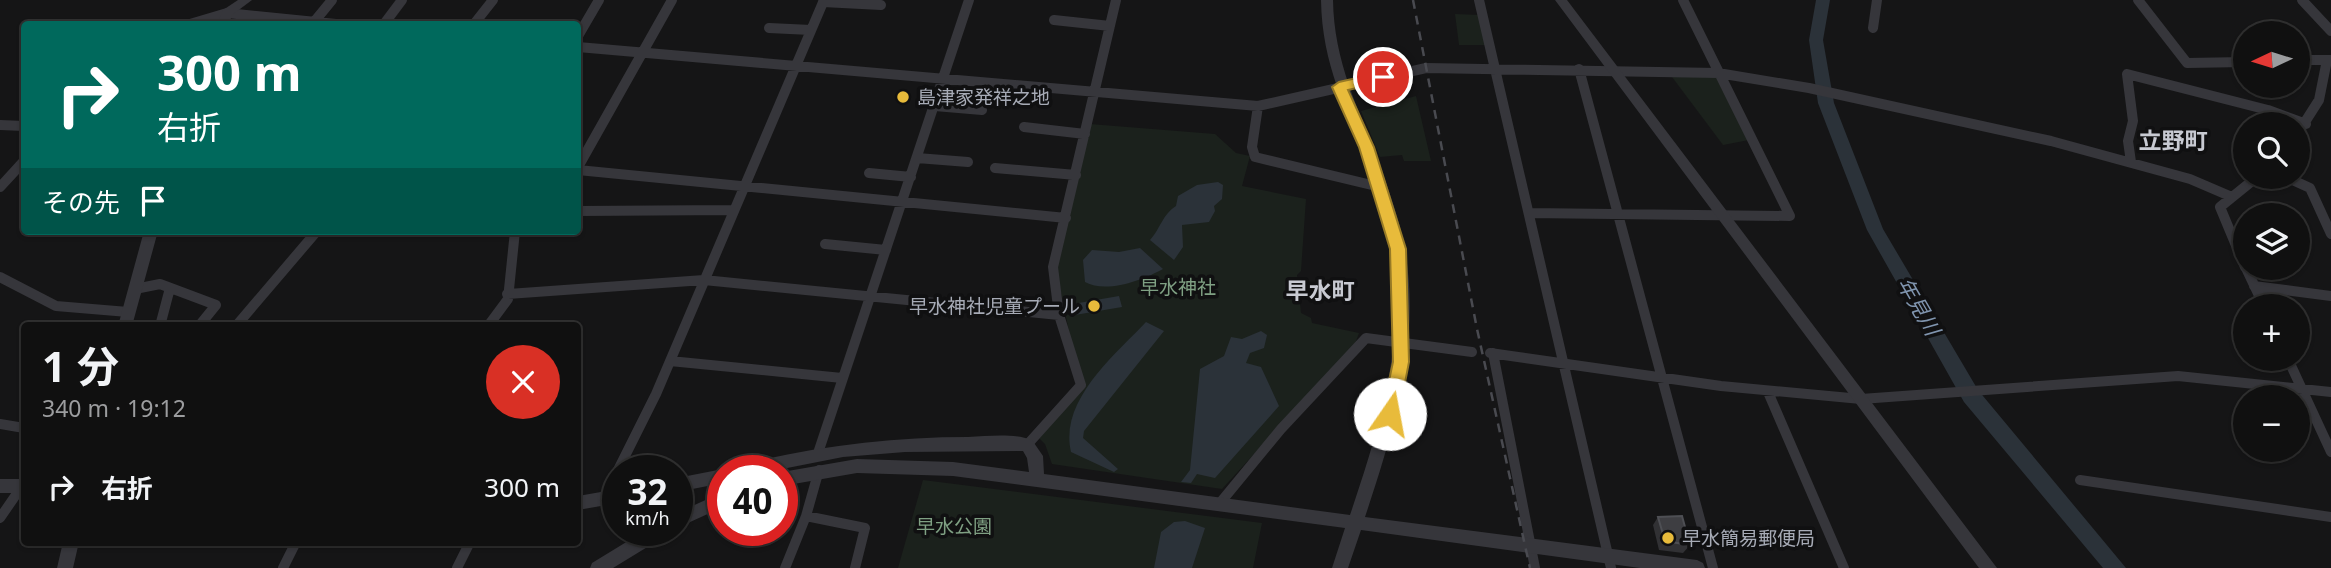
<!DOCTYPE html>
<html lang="ja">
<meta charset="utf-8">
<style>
:root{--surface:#101010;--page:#1e1e1e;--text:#f1f3f6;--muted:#9c9d9f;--line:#303030}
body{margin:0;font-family:"Noto Sans","Noto Sans JP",sans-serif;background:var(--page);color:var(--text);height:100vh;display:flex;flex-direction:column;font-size:26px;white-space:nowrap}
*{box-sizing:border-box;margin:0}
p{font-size:23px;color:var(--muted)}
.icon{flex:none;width:38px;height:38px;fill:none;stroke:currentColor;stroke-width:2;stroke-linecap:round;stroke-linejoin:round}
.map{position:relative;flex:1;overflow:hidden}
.side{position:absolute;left:21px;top:322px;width:560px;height:224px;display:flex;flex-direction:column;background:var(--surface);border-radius:7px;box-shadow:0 2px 5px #0004,0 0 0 2px var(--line)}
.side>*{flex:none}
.banner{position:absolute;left:21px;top:21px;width:560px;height:214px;border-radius:7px;box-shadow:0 2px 5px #0004,0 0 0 2px var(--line);background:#00695c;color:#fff;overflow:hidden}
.needle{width:46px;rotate:266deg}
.controls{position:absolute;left:2233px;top:21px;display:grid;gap:14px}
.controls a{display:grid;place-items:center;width:77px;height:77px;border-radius:50%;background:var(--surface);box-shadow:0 2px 5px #0004,0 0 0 2px var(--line);font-size:35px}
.speed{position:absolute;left:602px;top:455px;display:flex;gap:14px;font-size:35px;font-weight:700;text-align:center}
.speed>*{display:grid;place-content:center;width:91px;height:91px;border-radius:50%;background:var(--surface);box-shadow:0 2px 5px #0004,0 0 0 2px var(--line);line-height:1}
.speed small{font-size:18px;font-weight:400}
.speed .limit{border:10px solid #d22;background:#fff;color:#111}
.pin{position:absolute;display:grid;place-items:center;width:60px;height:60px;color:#fff;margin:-30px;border:4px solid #fff;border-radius:50%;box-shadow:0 2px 7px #0007}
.me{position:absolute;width:77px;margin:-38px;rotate:12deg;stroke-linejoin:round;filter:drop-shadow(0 0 5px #0008)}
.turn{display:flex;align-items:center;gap:24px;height:147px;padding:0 21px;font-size:32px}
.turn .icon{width:91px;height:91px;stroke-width:2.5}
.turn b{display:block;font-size:49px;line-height:60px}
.then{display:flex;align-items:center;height:66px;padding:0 21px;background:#0003;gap:14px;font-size:26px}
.round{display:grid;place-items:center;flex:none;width:74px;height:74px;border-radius:37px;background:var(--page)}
.headline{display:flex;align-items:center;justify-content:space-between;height:119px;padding:0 21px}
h1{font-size:42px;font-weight:700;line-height:52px}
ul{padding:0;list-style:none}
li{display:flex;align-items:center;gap:21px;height:91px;padding:0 21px}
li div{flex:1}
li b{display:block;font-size:26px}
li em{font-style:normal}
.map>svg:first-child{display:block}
</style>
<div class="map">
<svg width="2331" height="568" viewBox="0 0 2331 568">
<rect width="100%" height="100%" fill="#151516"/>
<path fill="#1b211c" d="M1455,14L1480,15L1486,45H1459Z
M1669,73L1717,77L1749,140L1723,145Z
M1416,96L1431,161H1404L1402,155L1380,157L1361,111Z
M1090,124L1215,134L1236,153L1250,156L1242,186L1306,199L1301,271L1297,275L1301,313L1311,318L1312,323L1359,333L1355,344L1222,489L1052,464L1045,444L1038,437L1081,390L1056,268Z
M923,480L1262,523L1253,568H898Z"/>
<path fill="#2b3239" d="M1218,182L1223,185L1222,199L1214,206L1215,211L1209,222L1182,225L1183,247L1174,260L1150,240C1161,228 1162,215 1176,206L1178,196L1197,185Z
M1140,248L1163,269C1143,280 1106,294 1085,282L1083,260L1092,250L1119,252Z
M1119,296L1122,307L1069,316L1067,305Z
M1146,322L1164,331L1084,431L1083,438L1118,469L1114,472L1071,452C1059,400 1115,355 1146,322Z
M1261,331L1267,335L1264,348L1250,353L1246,363L1261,367L1279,406L1215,478L1197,474L1191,483L1181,482L1190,470L1200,369L1224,356L1231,337L1242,339Z
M1185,521L1205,528L1192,568H1154L1161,532L1174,522Z"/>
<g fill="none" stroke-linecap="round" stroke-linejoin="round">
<path fill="#2b3239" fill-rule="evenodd" d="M1816,0H1830L1823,40L1834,103L1883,229L1978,390L2126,568H2103L1964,402L1867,230L1818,103L1809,40Z"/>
<path stroke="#36363b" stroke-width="10" d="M1479,0L1611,568
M2138,0L2187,63L2245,62
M2302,0L2331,31
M823,2L881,5
M1054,20L1110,26
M314,22L332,0
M190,24L227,13L336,24
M384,24L402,0
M474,24L493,0
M769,28L811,30
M1873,28L1877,0
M578,36L599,0
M578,47L1258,106L1426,68L1718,73L1809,88L2051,141L2190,179L2232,197
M2298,60H2331
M1579,69L1713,568
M935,106L982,110
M1258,106L1252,147L1255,157L1380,187
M0,125L24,126
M1024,127L1085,134
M2298,133L2319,100L2327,60
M917,158L968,162
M2131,162L2128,141L2133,121L2127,74L2268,110L2306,124
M578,167L672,0
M995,168L1076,175
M578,170L1066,218
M869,173L911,177
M2286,177L2310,188L2331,234
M0,187L24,161
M578,211L733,210
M1529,213L1790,216L1683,0
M825,244L886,250
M2245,267L2220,207L2257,177
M2246,268L2264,306
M0,277L56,306L128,312
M2254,286L2331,296
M135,289L160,284L216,305L199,326
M507,294L704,280L1059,315
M160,326L170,288
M236,326L317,231
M488,326L508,299L515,231
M1490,353L1721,386L1861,399L2178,376L2331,392
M1493,353L1535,568
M2288,359L2331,452
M670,361L842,378
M1768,392L1844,568
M0,424L24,428
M1027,445L1081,385L1059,315L1053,267L1116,0
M818,453L969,0
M2080,480L2331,517
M604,498L656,394L824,0
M1220,503L1281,429L1366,338L1472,352
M806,516L865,528L855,568
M0,518L22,486
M283,568L296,542
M457,568L470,542
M785,568L806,516L819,470"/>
<path fill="#36363b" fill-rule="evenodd" d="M238,0H252L232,15L229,24H217L223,10Z
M1321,0H1333C1334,62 1358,107 1379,163C1389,191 1400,221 1405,250C1421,342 1394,430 1365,517L1697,560L1703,563L1705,568H1640L1361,530L1348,568H1332L1345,528L953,476L857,473L782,486V472L857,459L953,462L1029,472L1027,458L1023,451L905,452L843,457L772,471H736L738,466L744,464C818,446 892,437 968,437C989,436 1013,433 1032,440L1043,456L1044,474L1350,515C1379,429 1407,341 1391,250C1387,222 1376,194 1367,168C1347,108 1322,66 1321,0Z
M1555,0H1567L1997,568H1979Z
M144,231H158L132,326H118Z
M723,469L727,471H723V483L677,492V478Z
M0,479H24V493H0Z
M618,489V503L578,510V496Z
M723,492V507L677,528V513Z
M646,530H669L667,535L613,568H590L592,563Z
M63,542H79L73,568H57Z"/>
<path stroke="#494a50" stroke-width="2.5" stroke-dasharray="9 7" stroke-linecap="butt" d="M1413,0L1477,329L1530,568"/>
</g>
<path fill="#313134" d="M1658,517L1690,545L1683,553L1659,550L1653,525Z"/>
<path fill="#3e3e42" stroke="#4e4f54" stroke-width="2" d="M1682,516L1690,545L1665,541L1658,517Z"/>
<path fill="#e8bb3b" stroke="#977a26" stroke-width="2" d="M1383,72L1388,74V81L1348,90L1374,147L1406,249L1409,362L1399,414L1390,421L1382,414L1393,362L1390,249L1359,147L1332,87L1339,82Z"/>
<g fill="#e8bb3b" stroke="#101011" stroke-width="2.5">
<circle cx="903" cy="97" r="7"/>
<circle cx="1094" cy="306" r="7"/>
<circle cx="1668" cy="538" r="7"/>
</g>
<g text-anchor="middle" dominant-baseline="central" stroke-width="7" stroke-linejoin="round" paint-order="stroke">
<g font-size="19" fill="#a7abb6" stroke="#101011" text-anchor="start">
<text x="917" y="97">島津家発祥之地</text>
<text x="1080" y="306" text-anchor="end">早水神社児童プール</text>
<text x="1682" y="538">早水簡易郵便局</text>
</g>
<g font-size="19" fill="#7fa083" stroke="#101011">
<text x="1178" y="287">早水神社</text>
<text x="954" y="526">早水公園</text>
</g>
<g font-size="21" font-style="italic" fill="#8095af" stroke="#101011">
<text transform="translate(1919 306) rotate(60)">年見川</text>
</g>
<g font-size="23" font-weight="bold" fill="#c8cad2" stroke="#101011">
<text x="2173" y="140">立野町</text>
<text x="1320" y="290">早水町</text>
</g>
</g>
</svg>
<div class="controls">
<a><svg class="needle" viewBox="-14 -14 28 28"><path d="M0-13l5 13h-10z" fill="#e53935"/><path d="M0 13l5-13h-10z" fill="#9c9d9f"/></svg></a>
<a><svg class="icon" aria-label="search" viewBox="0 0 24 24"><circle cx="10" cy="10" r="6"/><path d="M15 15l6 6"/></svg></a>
<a><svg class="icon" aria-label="layers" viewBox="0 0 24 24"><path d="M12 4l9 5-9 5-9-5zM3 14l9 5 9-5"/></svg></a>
<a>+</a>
<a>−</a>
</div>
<div class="speed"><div>32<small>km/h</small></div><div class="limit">40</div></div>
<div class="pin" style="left:1383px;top:77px;background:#d93025"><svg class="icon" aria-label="arrive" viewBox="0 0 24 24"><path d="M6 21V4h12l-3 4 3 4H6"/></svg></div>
<svg class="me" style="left:1390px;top:414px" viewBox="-20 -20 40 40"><circle r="19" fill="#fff"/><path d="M0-13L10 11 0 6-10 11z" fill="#e8bb3b"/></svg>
<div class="banner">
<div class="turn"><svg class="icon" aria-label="right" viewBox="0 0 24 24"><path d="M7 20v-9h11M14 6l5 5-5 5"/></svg><div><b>300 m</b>右折</div></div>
<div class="then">その先<svg class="icon" aria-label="arrive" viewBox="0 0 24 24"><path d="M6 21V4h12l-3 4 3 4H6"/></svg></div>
</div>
<section class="side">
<div class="headline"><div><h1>1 分</h1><p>340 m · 19:12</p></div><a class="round" style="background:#d93025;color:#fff"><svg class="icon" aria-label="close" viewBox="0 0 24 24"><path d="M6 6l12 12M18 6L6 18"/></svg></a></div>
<ul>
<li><svg class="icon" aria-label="right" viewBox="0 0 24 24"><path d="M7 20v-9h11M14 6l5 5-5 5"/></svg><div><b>右折</b></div><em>300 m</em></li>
</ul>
</section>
</div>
